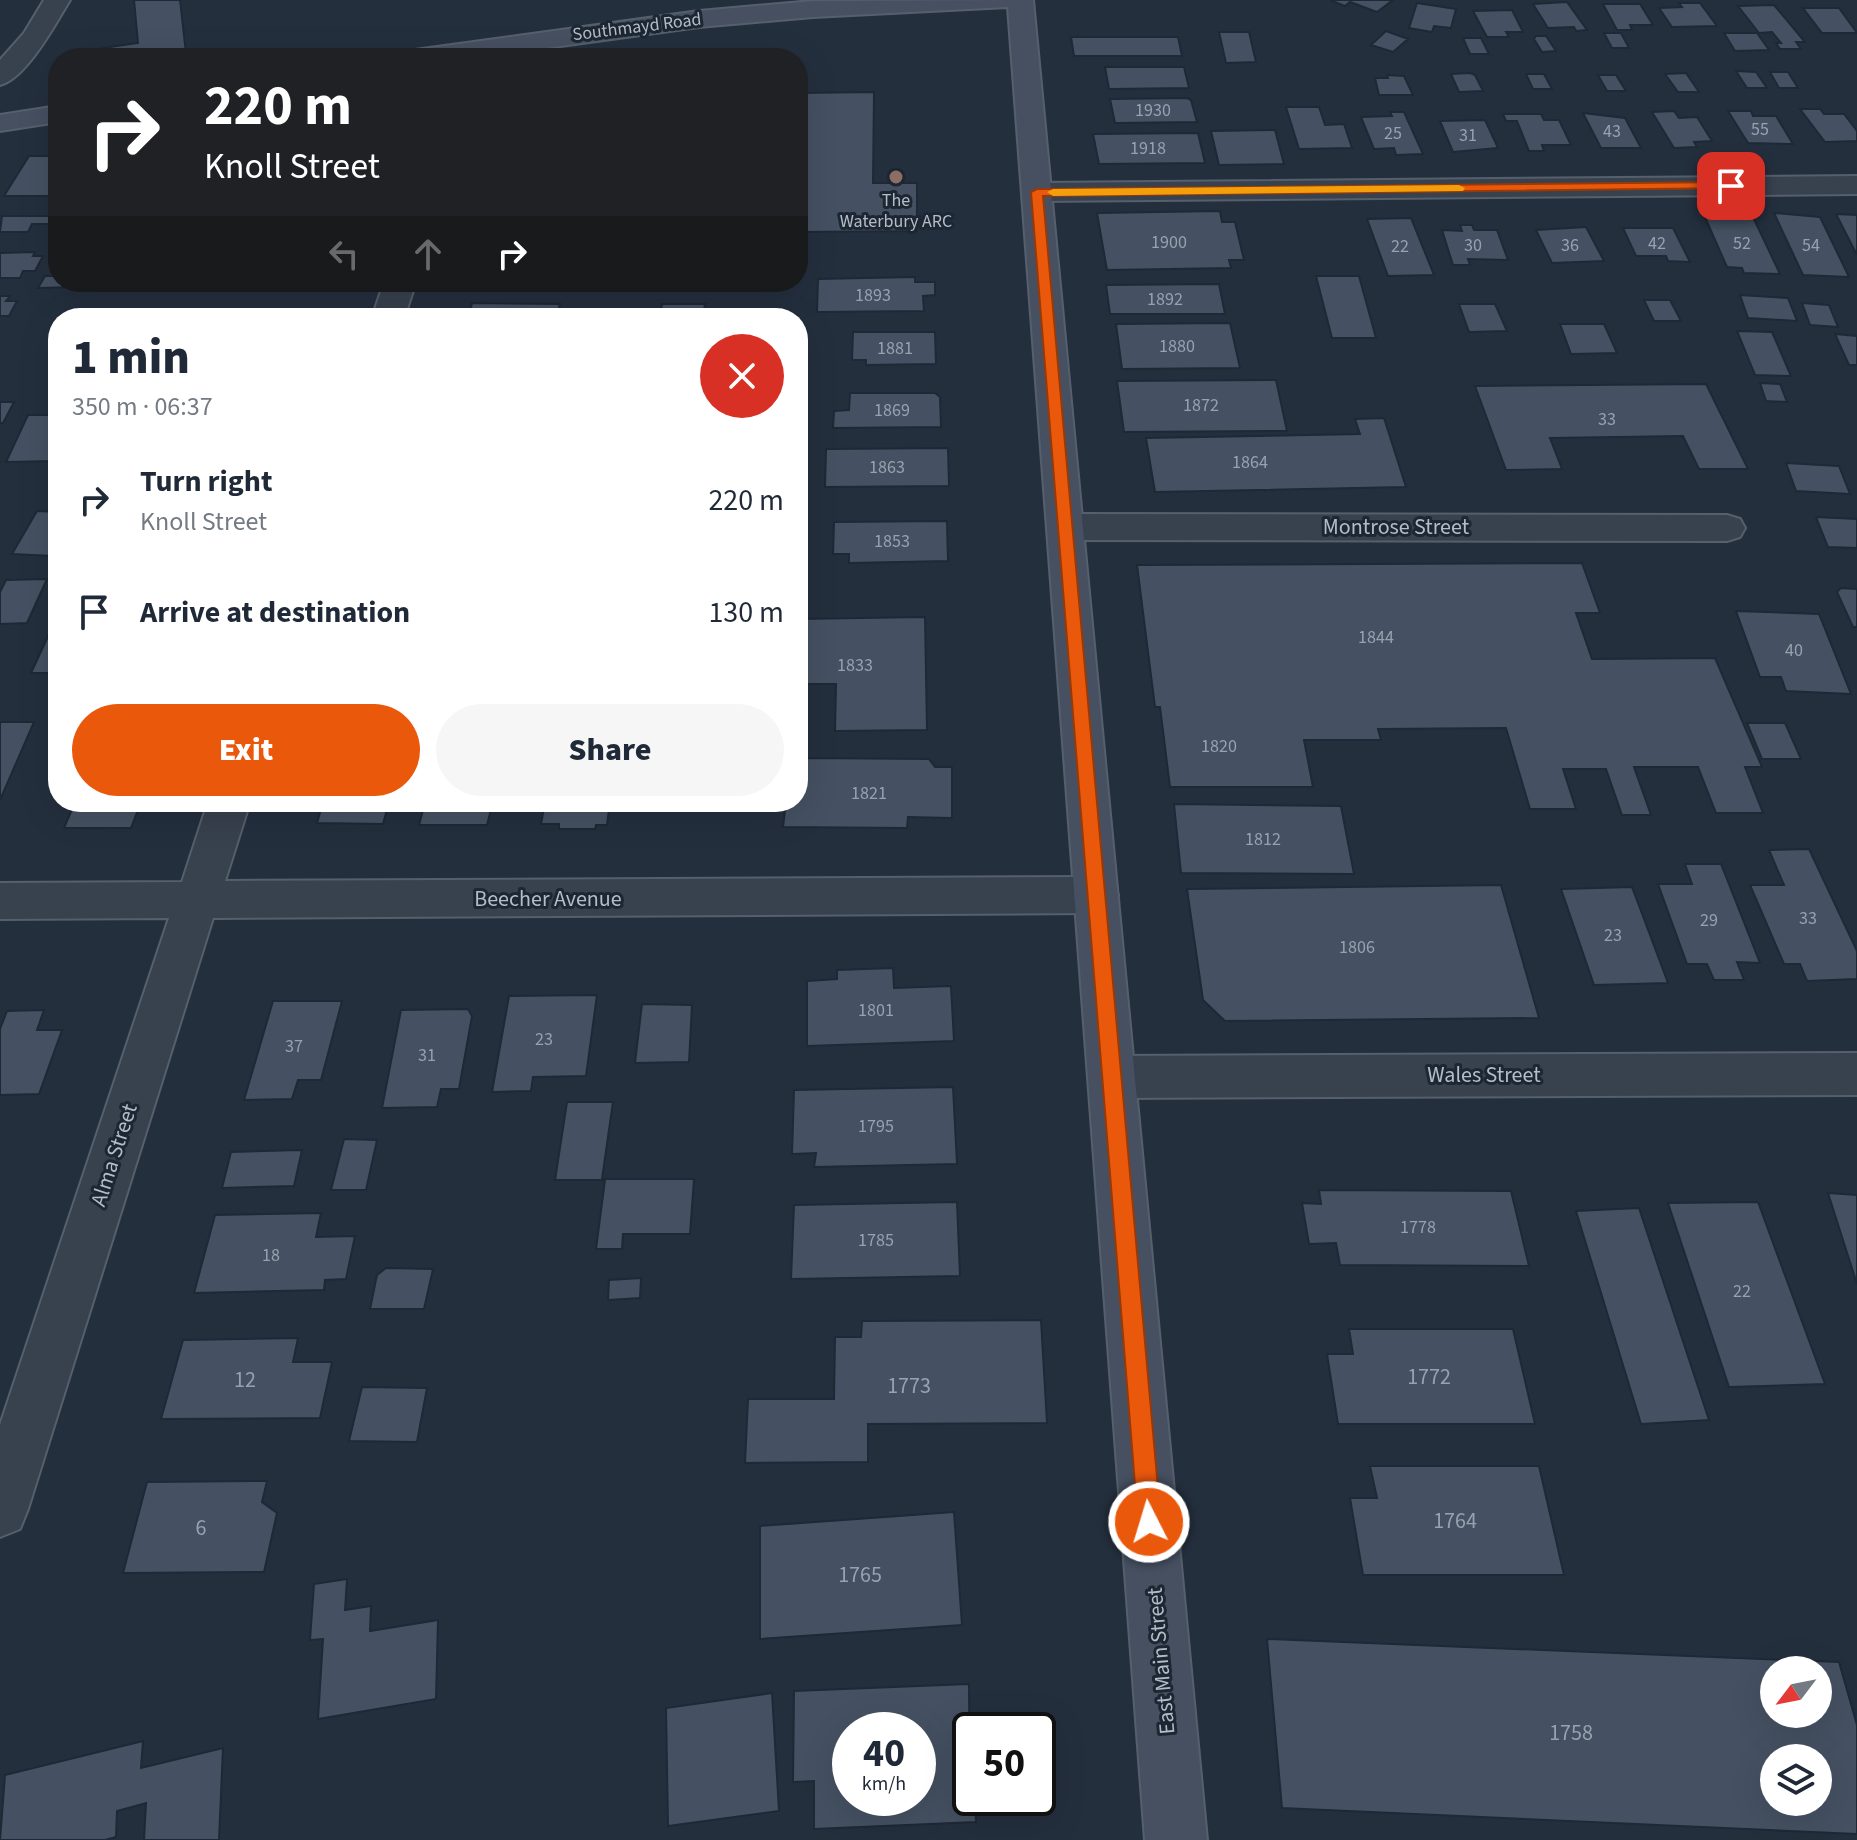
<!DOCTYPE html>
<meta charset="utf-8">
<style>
:root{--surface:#fff;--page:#f6f6f7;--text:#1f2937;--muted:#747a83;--accent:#ea580c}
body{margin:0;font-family:"Source Sans 3",sans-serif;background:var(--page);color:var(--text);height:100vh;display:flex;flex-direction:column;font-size:30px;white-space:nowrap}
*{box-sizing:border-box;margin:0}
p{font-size:26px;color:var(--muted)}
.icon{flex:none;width:44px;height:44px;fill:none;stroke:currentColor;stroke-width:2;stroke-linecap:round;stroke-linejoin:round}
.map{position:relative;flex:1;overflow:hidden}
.side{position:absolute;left:48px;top:308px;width:760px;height:504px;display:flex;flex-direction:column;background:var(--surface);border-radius:32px;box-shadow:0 8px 32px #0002}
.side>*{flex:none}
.top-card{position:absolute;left:48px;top:48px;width:760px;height:244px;border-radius:32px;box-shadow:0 8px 32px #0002;background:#202124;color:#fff;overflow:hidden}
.needle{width:52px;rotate:238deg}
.fabs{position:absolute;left:1760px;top:1656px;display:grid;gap:16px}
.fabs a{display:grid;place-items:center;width:72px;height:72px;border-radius:50%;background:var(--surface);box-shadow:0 8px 32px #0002;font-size:40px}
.speed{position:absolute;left:832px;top:1712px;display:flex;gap:16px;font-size:40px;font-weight:700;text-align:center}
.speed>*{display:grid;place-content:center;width:104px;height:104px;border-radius:50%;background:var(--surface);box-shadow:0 8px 32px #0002;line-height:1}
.speed small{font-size:20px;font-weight:400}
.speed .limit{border:4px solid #111;border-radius:12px;background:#fff;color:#111}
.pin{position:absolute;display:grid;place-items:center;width:68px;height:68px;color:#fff;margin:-34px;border-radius:16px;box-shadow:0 4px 12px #0006}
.me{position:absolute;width:88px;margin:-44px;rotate:355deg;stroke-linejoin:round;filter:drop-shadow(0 0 6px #0008)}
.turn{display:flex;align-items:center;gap:28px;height:168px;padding:0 24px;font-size:36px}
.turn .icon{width:104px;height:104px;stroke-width:2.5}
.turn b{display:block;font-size:56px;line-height:68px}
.lanes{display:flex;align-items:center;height:76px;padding:0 24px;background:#0003;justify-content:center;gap:40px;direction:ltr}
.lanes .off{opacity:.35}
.round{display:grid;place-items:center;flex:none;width:84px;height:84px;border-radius:42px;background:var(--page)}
.summary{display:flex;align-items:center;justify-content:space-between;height:136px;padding:0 24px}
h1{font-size:48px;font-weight:800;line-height:60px}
.action{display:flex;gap:16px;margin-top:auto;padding:16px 24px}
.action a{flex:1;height:92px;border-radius:48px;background:var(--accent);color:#fff;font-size:32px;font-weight:800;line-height:92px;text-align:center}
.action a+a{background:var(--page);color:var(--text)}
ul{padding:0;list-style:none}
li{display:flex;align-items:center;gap:24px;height:112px;padding:0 24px}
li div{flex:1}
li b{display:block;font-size:30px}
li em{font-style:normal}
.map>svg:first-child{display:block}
</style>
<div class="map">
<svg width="1857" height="1840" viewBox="0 0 1857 1840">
<rect width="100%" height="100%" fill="#242f3e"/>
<path fill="#455162" stroke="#1f2835" stroke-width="2" fill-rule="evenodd" d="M134,0H180L186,53L152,58H90L89,50L138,43Z
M1334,0H1393L1377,12L1350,2L1345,6L1332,1Z
M1567,2L1587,30L1576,31L1574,27L1548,28L1533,4Z
M1417,3L1456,9L1451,28L1434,26L1432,32L1409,28Z
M1679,3H1700L1717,26L1672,27L1659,8L1682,7Z
M1603,4H1640L1653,25H1630L1632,30H1617Z
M1774,5L1805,42H1796L1801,49H1780L1776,43H1781L1772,32L1759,33L1738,6Z
M1803,8H1839L1857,33H1822Z
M1512,10L1523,32H1506L1509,37H1487L1473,11Z
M1386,31L1408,39L1393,52L1371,45Z
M1219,32H1249L1256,62L1226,63Z
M1604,33H1621L1629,48H1612Z
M1724,33H1757L1769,50L1735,51Z
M1536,36H1546L1556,51L1542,52L1534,39Z
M1071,37H1178L1182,56H1074Z
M1463,38H1481L1489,54H1470Z
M1105,67H1184L1189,88L1109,89Z
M1736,71L1756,72L1767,88H1747Z
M1770,72H1788L1798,88H1779Z
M1470,73L1475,75L1483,91L1459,92L1451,74Z
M1686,73L1699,92H1678L1665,74Z
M1526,74H1544L1552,89H1533Z
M1387,75L1404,76L1413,95H1379L1375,78H1388Z
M1598,75H1616L1626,91H1607Z
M874,92L873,183H917V231L798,232V93Z
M1187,98L1191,100L1197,122L1115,123L1110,99Z
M1286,107H1319L1325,125L1344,124L1352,148L1299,149Z
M1800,109H1820L1824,114H1844L1857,131V141L1825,142Z
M1674,111L1679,118L1697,117L1712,141L1694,142L1697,147L1674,148L1652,112Z
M1728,111H1751L1753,116H1776L1793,144L1748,143Z
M1390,112H1404L1423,154L1396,155L1394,148L1374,149L1361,117L1392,116Z
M1583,113L1625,118L1641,148H1601Z
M1503,114H1541L1544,120H1559L1571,145H1542L1544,151H1529L1517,121H1506Z
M1485,120L1498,148L1453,152L1440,121Z
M1275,130L1284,164L1219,165L1211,131Z
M1198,133L1205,163L1099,164L1093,134Z
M29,156H58V181L49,196H4Z
M58,209V224H32L28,232H0L2,216H54Z
M1220,211L1222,222H1235L1244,260H1229L1231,268L1107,270L1097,213Z
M1774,213L1820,217L1849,277L1803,275Z
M1836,214L1857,215V255Z
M1704,215L1753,217L1780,274L1744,273L1742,268L1727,267Z
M1411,218L1434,275L1388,276L1367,219Z
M1460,225H1472L1474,230H1497L1508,260L1468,259L1470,265H1453L1442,230L1462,231Z
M1586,227L1604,261L1552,263L1536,230Z
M1623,228H1673L1690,262L1668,261L1666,256H1636Z
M35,252L33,256H43L35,271H23L20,278H0V253Z
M45,276H58V282H80L78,287L38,288Z
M1316,276H1359L1376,338H1332Z
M915,277V282H935V295L923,296L924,311L817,312L818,279Z
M234,282H340L337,291H230Z
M1219,284L1225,314H1110L1106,285Z
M1740,295L1788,298L1797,321L1748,318Z
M0,296H10L6,301H17L9,316H0Z
M1644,300H1670L1681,321H1654Z
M472,303L560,304L556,318H456L457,315H469Z
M1802,303L1829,305L1838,327L1810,325Z
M662,304H705L703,318H660Z
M1459,304H1495L1507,331L1469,332Z
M322,311L319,318H255L257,312Z
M1230,323L1240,368L1122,369L1116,324Z
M1560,324H1604L1617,353L1571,354Z
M1737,331L1772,332L1791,376L1755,375Z
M853,332H935L936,364L866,365V360H852Z
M1835,334L1857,336V365H1849Z
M1276,380L1287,431L1124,432L1117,381Z
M1760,383L1780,384L1787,402L1766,401Z
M1706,384L1748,469H1699L1683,436L1550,438L1562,469L1506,470L1475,386Z
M850,393H935L940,397L941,427L833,428L834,411L849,410Z
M0,402H14L3,423H0Z
M28,415H58V454L55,461L6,462Z
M1384,418L1406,487L1155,492L1146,438L1360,434L1355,419Z
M948,448L949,486L825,487L826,449Z
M1786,463L1839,466L1850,494L1796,491Z
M37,511L58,512V547L53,556L12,554Z
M1816,517L1857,519V548L1828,547Z
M947,521L948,561L849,563V554H833L834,522Z
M1582,563L1600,613H1576L1592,659L1715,658L1762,767H1745L1763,813H1716L1698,767H1634L1651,815H1622L1606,769H1563L1576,809H1530L1506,728L1378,729L1381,740H1304L1313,787H1170L1160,707H1155L1137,565Z
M47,579L27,623L0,624V592L6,580Z
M1841,588L1857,589V627H1853L1837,592Z
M1736,611L1819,614L1851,694L1786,691L1781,677H1760Z
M925,617L927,730L835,731L836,684H798V619Z
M49,634H58V673H31Z
M1,722H34L0,800V724Z
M1747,723H1785L1801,759H1762Z
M803,758L929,759L935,767H952V818L908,817L907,828L783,827L786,802H798Z
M75,802H141L131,828H64Z
M323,802H389L383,824L317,823Z
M425,802H493L487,825H419Z
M545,802H610L607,825H596L595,829H559V824H541Z
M666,802H709V806L666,805Z
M1174,804L1341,806L1354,874L1181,873Z
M1809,849L1857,951V979L1807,981L1800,964H1784L1750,885H1784L1769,850Z
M1685,864H1721L1760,963L1737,962L1744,980H1714L1707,964H1687L1658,884H1692Z
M1501,885L1539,1018L1225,1021L1203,1000L1187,889Z
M1632,887L1668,983L1594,985L1561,889Z
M893,968L894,988L951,986L954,1041L807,1046V981L837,979V970Z
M597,995L586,1076L533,1077L531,1091L492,1092L509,996Z
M273,1001H342L321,1080H298L292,1099L244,1100Z
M642,1004L692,1005L689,1062L635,1063Z
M468,1009L472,1016L459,1089H441L437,1107L382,1108L401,1010Z
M44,1010L37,1030H62L39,1094L0,1095V1029L7,1011Z
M953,1087L957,1164L814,1167L816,1153L792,1154L794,1090Z
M567,1102H613L602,1179H694L690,1234H623L622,1249H596L605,1180H555Z
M344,1139L377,1140L366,1190H331Z
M302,1150L294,1186L222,1188L231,1152Z
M1319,1190L1511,1191L1529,1266L1340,1265L1336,1243L1309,1244L1302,1203L1321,1204Z
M1828,1193L1857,1195V1284Z
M957,1202L960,1276L791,1279L794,1205Z
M1758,1202L1825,1384L1729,1387L1668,1203Z
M1639,1208L1709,1420L1641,1424L1576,1211Z
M321,1213L316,1237L355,1236L346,1279L325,1280L324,1290L194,1293L215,1215Z
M386,1268L433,1269L424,1309H370L377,1275Z
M641,1278L640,1298L608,1300L609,1280Z
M1041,1320L1047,1423L868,1424V1462L745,1463L748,1399H834L835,1337H861L862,1321Z
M1349,1329H1513L1535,1424H1338L1327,1354H1353Z
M298,1338L293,1362H332L320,1418L161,1419L183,1340Z
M362,1387L427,1388L417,1442L349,1441Z
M1370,1466H1539L1564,1575H1363L1350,1498H1377Z
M267,1481L262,1502L277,1513L264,1572L123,1573L147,1482Z
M954,1512L962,1625L760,1639V1526Z
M347,1579L345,1610L371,1606L370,1631L438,1620L436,1699L318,1719L323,1639L310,1640L314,1584Z
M1267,1639L1839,1662L1857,1725V1834L1282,1808ZM1774,1670H1818V1714H1774ZM1774,1758H1818V1802H1774Z
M969,1684L970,1798H975L976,1822L814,1829V1781L793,1782L794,1691ZM850,1730H918V1798H850Z
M772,1693L779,1811L668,1826L666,1708Z
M143,1741L141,1768L223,1748L219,1840H144L146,1803L117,1811L116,1837L105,1840H0L5,1775Z"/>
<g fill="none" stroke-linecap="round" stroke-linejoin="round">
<g stroke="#565f6c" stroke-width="4">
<path id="street" d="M44,0H70C56,23 26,79 0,85V60L24,33Z
M1857,176V194L1037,201L1027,198L1022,192L1027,186L1037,183Z
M384,282H416L404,318H372Z
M1065,514L1727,515L1740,519L1745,528L1740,537L1727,541L1065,540L1052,536L1047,527L1052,518Z
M208,802H250L225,881L1096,877L1111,882L1118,895L1111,908L1096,913L213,918L28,1509L20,1529L0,1537V1425L169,918L0,919V883L182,882Z
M1857,1053V1095L1112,1098L1095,1092L1088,1077L1095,1062L1112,1056Z"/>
</g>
<g stroke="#565f6c" stroke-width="4">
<path id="secondary" d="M1033,0L1207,1840H1145L1008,7L813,17L699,27L473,58H402L406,52L415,50L699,11L813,1Z
M58,106V122L0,131V115Z"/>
</g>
<use href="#street" fill="#38414e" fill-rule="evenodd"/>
<use href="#secondary" fill="#465061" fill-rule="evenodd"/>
</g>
<path fill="#ea580c" stroke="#983908" stroke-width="2" d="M1731,182L1737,186L1735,188L1043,196L1161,1522L1158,1530L1149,1534L1141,1530L1138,1522L1031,192L1037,189Z"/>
<path fill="#f59e0b" d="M1459,185L1465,188L1463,191L1053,196L1047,192L1053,189Z"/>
<circle fill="#8d6e63" stroke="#1d2633" stroke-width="3" cx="896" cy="177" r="8"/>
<g text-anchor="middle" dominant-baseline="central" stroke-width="6" stroke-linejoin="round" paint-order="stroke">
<g font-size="18" fill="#b4bcc9" stroke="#1d2633">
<text transform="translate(637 27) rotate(-7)">Southmayd Road</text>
</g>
<g font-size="18" fill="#98a1af">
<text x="1153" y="110">1930</text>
<text x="1760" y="129">55</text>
<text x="1612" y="131">43</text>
<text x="1393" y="133">25</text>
<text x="1468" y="135">31</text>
<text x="1148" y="148">1918</text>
<text x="1169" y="242">1900</text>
<text x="1657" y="243">42</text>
<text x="1742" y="243">52</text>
<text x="1473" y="245">30</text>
<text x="1570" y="245">36</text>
<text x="1811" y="245">54</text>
<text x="1400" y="246">22</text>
<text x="873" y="295">1893</text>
<text x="1165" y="299">1892</text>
<text x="1177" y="346">1880</text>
<text x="895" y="348">1881</text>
<text x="1201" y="405">1872</text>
<text x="892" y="410">1869</text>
<text x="1607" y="419">33</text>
<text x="1250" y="462">1864</text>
<text x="887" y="467">1863</text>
<text x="892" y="541">1853</text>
<text x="1376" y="637">1844</text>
<text x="1794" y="650">40</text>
<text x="855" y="665">1833</text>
<text x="1219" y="746">1820</text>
<text x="869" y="793">1821</text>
<text x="1263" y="839">1812</text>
<text x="1808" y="918">33</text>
<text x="1709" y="920">29</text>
<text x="1613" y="935">23</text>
<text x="1357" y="947">1806</text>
<text x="876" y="1010">1801</text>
<text x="544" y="1039">23</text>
<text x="294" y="1046">37</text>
<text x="427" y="1055">31</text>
<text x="876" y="1126">1795</text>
<text x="1418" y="1227">1778</text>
<text x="876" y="1240">1785</text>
<text x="271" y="1255">18</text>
<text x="1742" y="1291">22</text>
</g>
<g font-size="18" fill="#b4bcc9" stroke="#1d2633">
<text x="896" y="200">The<tspan x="896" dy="21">Waterbury ARC</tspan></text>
</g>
<g font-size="22" fill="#b4bcc9" stroke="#1d2633">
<text x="1396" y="527">Montrose Street</text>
<text x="548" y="899">Beecher Avenue</text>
<text x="1484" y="1075">Wales Street</text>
<text transform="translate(114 1155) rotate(-72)">Alma Street</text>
<text transform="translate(1161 1661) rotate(-95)">East Main Street</text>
</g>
<g font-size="22" fill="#98a1af">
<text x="1429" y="1377">1772</text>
<text x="245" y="1380">12</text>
<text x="909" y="1386">1773</text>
<text x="1455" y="1521">1764</text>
<text x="201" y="1528">6</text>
<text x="860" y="1575">1765</text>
<text x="1571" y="1733">1758</text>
</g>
</g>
</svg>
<div class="fabs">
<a><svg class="needle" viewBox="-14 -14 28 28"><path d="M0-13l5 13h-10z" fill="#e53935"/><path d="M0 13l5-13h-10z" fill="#747a83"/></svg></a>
<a><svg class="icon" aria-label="layers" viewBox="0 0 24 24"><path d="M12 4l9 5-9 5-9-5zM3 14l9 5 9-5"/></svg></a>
</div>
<div class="speed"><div>40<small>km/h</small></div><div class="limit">50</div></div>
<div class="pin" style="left:1731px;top:186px;background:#d93025"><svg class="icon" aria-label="arrive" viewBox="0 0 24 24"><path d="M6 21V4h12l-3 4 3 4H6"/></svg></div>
<svg class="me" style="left:1149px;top:1522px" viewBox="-20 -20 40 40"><circle r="17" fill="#ea580c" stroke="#fff" stroke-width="3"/><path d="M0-11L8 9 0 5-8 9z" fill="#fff"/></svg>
<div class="top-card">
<div class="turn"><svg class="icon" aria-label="right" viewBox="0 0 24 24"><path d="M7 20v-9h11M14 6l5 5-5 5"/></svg><div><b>220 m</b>Knoll Street</div></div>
<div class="lanes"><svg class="icon off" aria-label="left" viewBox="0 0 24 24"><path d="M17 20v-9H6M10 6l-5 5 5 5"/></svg><svg class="icon off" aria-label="ahead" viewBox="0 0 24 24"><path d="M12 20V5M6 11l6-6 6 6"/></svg><svg class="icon" aria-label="right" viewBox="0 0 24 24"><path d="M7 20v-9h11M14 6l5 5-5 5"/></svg></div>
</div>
<section class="side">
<div class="summary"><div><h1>1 min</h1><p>350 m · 06:37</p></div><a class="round" style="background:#d93025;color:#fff"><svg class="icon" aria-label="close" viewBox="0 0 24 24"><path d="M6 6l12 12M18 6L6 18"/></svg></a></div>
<ul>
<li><svg class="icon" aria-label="right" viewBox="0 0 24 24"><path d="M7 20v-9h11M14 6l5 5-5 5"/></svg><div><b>Turn right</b><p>Knoll Street</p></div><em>220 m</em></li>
<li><svg class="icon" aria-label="arrive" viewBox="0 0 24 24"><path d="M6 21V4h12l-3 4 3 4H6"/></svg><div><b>Arrive at destination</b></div><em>130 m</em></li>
</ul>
<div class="action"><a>Exit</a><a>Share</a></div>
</section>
</div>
